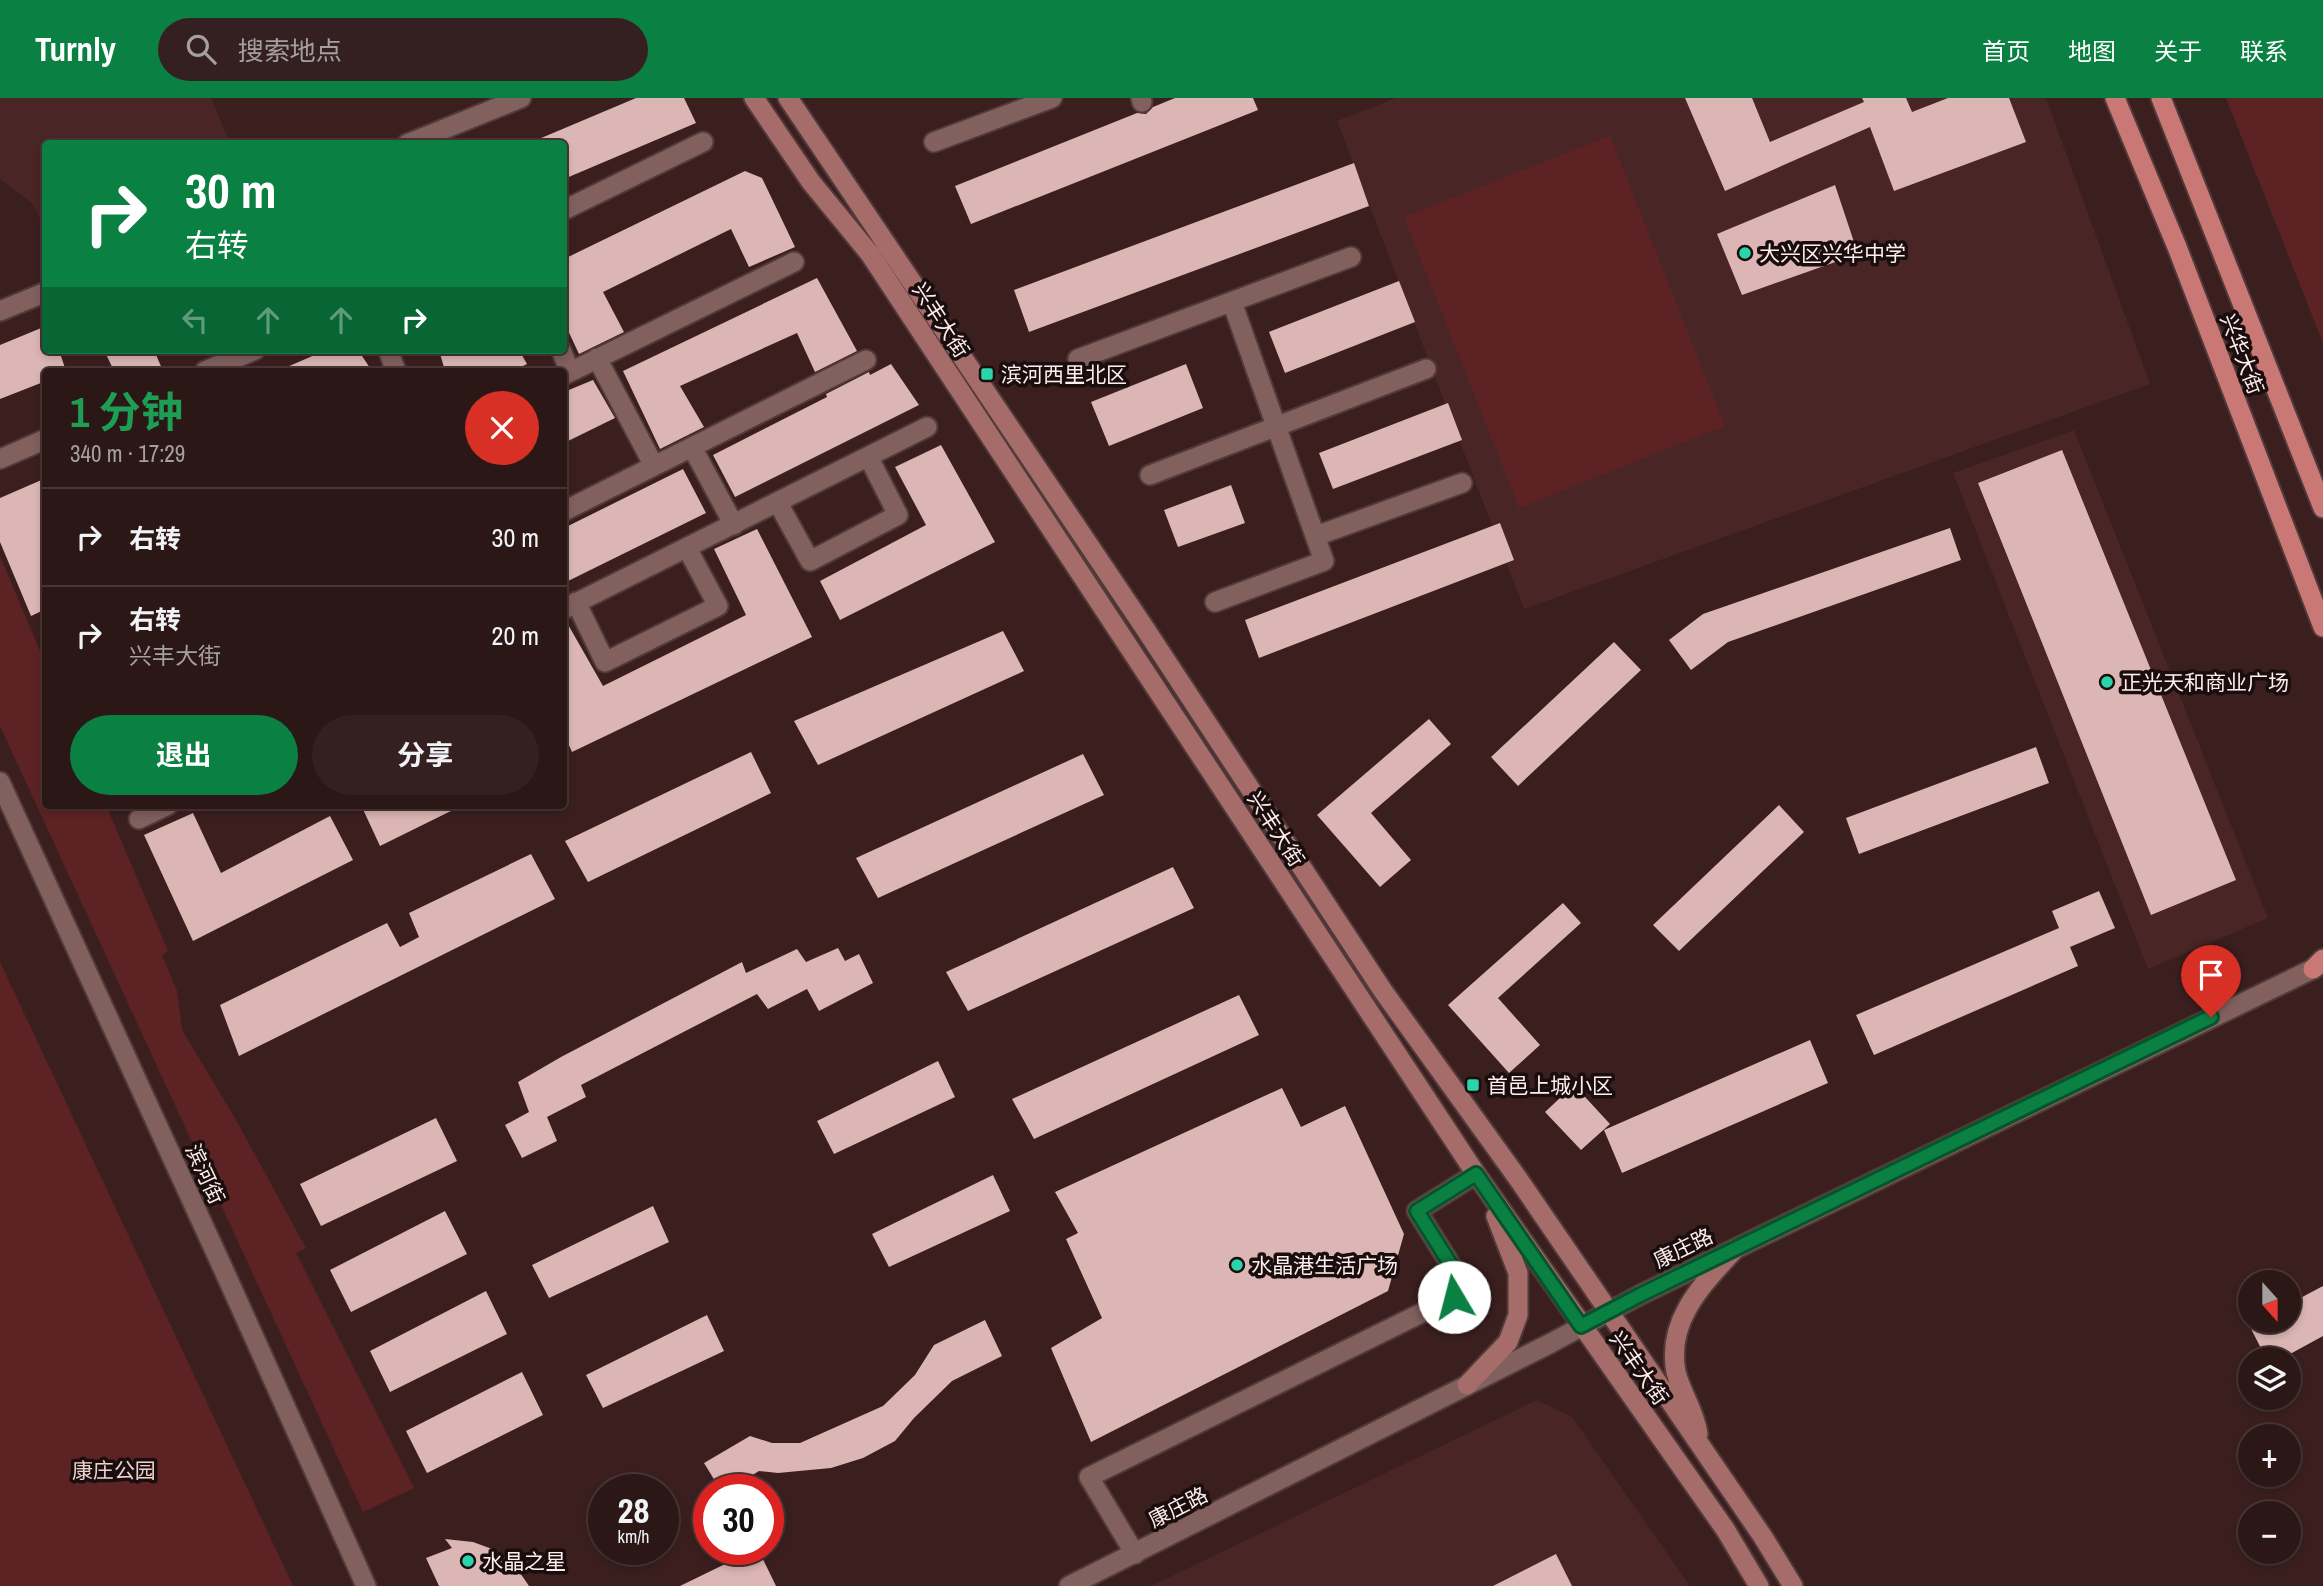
<!DOCTYPE html>
<html lang="zh">
<meta charset="utf-8">
<style>
:root{--surface:#2c1717;--page:#342020;--text:#f1f3f6;--muted:#a69fa1;--line:#483636;--accent:#0b8043}
body{margin:0;font-family:"Archivo Narrow","Noto Sans SC",sans-serif;background:var(--page);color:var(--text);height:100vh;display:flex;flex-direction:column;font-size:26px;white-space:nowrap}
*{box-sizing:border-box;margin:0}
p{font-size:23px;color:var(--muted)}
.icon{flex:none;width:38px;height:38px;fill:none;stroke:currentColor;stroke-width:2;stroke-linecap:round;stroke-linejoin:round}
.map{position:relative;flex:1;overflow:hidden}
.drawer{position:absolute;left:42px;top:270px;width:525px;height:441px;display:flex;flex-direction:column;background:var(--surface);border-radius:7px;box-shadow:0 4px 10px #0003,0 0 0 2px var(--line)}
.drawer>*{flex:none}
.hud{position:absolute;left:42px;top:42px;width:525px;height:214px;border-radius:7px;box-shadow:0 4px 10px #0003,0 0 0 2px var(--line);background:#0b8043;color:#fff;overflow:hidden}
.needle{width:46px;rotate:159deg}
.tools{position:absolute;left:2238px;top:1172px;display:grid;gap:14px}
.tools a{display:grid;place-items:center;width:63px;height:63px;border-radius:50%;background:var(--surface);box-shadow:0 4px 10px #0003,0 0 0 2px var(--line);font-size:35px}
.speed{position:absolute;left:588px;top:1376px;display:flex;gap:14px;font-size:35px;font-weight:700;text-align:center}
.speed>*{display:grid;place-content:center;width:91px;height:91px;border-radius:50%;background:var(--surface);box-shadow:0 4px 10px #0003,0 0 0 2px var(--line);line-height:1}
.speed small{font-size:18px;font-weight:400}
.speed .limit{border:10px solid #d22;background:#fff;color:#111}
.pin{position:absolute;display:grid;place-items:center;width:60px;height:60px;color:#fff;margin:-72px -30px;border-radius:50% 50% 50% 0;rotate:-45deg;box-shadow:0 0 7px #0007}
.pin .icon{rotate:45deg}
.me{position:absolute;width:77px;margin:-38px;rotate:352deg;stroke-linejoin:round;filter:drop-shadow(0 0 5px #0008)}
.turn{display:flex;align-items:center;gap:24px;height:147px;padding:0 28px;font-size:32px}
.turn .icon{width:91px;height:91px;stroke-width:2.5}
.turn b{display:block;font-size:49px;line-height:60px}
.lanes{display:flex;align-items:center;height:66px;padding:0 28px;background:#0003;justify-content:center;gap:35px;direction:ltr}
.lanes .off{opacity:.35}
.round{display:grid;place-items:center;flex:none;width:74px;height:74px;border-radius:37px;background:var(--page)}
.head{display:flex;align-items:center;justify-content:space-between;height:119px;padding:0 28px}
h1{font-size:42px;font-weight:700;line-height:52px;color:#1e9e55}
.primary-button{display:flex;gap:14px;margin-top:auto;padding:14px 28px}
.primary-button a{flex:1;height:80px;border-radius:42px;background:var(--accent);color:#fff;font-size:28px;font-weight:700;line-height:80px;text-align:center}
.primary-button a+a{background:var(--page);color:var(--text)}
ul{padding:0;list-style:none}
li{display:flex;align-items:center;gap:21px;height:98px;padding:0 28px;border-top:2px solid var(--line)}
li div{flex:1}
li b{display:block;font-size:26px}
li em{font-style:normal}
header{display:flex;align-items:center;gap:42px;box-sizing:border-box;height:98px;padding:0 35px;background:var(--accent);color:#fff}
header strong{font-size:33px}
nav{display:flex;gap:38px;margin-inline-start:auto;font-size:24px}
.search{width:490px;height:63px;background:var(--page);display:flex;align-items:center;gap:18px;box-sizing:border-box;padding:0 24px;border-radius:38px;color:var(--muted);font-size:26px}
.map>svg:first-child{display:block}
</style>
<header>
<strong>Turnly</strong>
<div class="search"><svg class="icon" aria-label="search" viewBox="0 0 24 24"><circle cx="10" cy="10" r="6"/><path d="M15 15l6 6"/></svg>搜索地点</div>
<nav><a>首页</a><a>地图</a><a>关于</a><a>联系</a></nav>
</header>
<div class="map">
<svg width="2323" height="1488" viewBox="0 0 2323 1488">
<rect width="100%" height="100%" fill="#3b1f1f"/>
<path fill="#492525" d="M0,0H211L230,45L46,46L45,130L32,105L0,81Z
M1396,0H2046L2150,286L1524,511L1337,23Z
M2074,332L2268,820L2148,871L1953,375Z
M1537,1302L1572,1319L1690,1488H1151Z"/>
<path fill="#5d2324" d="M2226,0H2323V245Z
M1610,38L1725,328L1519,410L1404,119Z
M0,458L45,565L46,707H106L168,853L162,857L177,893L182,932L236,1022L306,1150L296,1155L414,1390L363,1414L0,628Z
M0,864L293,1488H0Z"/>
<path fill="#dbb6b4" d="M636,0H684L696,25L564,81V46H527Z
M1175,0H1253L1258,12L971,126L955,88L1137,15L1146,16L1153,9Z
M1685,0H1752L1770,44L1864,4L1862,0H1906L1912,14L1948,0H2009L2026,44L1894,93L1870,29L1725,93Z
M1354,65L1369,108L1029,234L1014,192Z
M745,73L762,80L795,149L749,169L731,131L603,194L624,234L579,256L564,224V161Z
M1835,87L1858,156L1742,197L1717,136Z
M817,180L857,253L815,274L797,235L680,288L704,329L660,351L623,273Z
M1399,183L1415,224L1285,275L1269,234Z
M46,228V252H59L66,273H46V283L0,301V247Z
M104,252H154L163,273H114Z
M326,252H358L372,273H278Z
M439,252H519L527,266L513,273H445Z
M891,266L919,307L735,399L713,357L827,299L826,296L869,274L870,277Z
M1186,266L1203,310L1109,348L1091,304Z
M593,282L615,320L564,345V294Z
M1448,305L1462,342L1333,391L1319,355Z
M941,347L995,444L840,522L820,483L926,427L895,369Z
M2062,352L2236,782L2151,817L1978,385Z
M683,371L706,415L564,485V430Z
M46,380V511L31,518L0,444V400Z
M1231,387L1245,425L1178,449L1164,412Z
M1500,425L1514,462L1259,560L1245,522Z
M1950,430L1961,462L1728,544L1691,572L1669,542L1703,516Z
M757,431L812,539L572,654L564,636V523H566L603,588L746,517L714,451Z
M1003,533L1024,573L818,667L794,623Z
M1614,544L1641,572L1518,688L1491,659Z
M1429,621L1451,646L1371,715L1411,762L1380,789L1317,717Z
M2036,649L2049,685L1859,756L1846,720Z
M751,654L771,695L588,784L565,743Z
M1083,656L1104,697L878,800L856,760Z
M361,707H463L380,748Z
M1779,707L1804,734L1679,853L1653,827Z
M193,715L221,775L330,718L353,762L193,843L144,737Z
M531,756L555,801L239,958L220,907L387,825L400,849L419,839L409,815Z
M1173,769L1194,810L968,913L946,874Z
M2099,793L2115,830L2070,849L2078,868L1874,957L1856,917L2059,830L2052,813Z
M1563,805L1581,825L1498,900L1540,947L1509,975L1448,907Z
M838,850L845,863L859,856L873,885L819,913L807,891L768,911L757,896L581,987L586,999L547,1019L557,1043L522,1060L505,1027L529,1014L518,984L561,959L742,864L746,875L797,851L806,864Z
M1239,897L1259,937L1034,1041L1012,1001Z
M1810,942L1828,985L1622,1075L1604,1032Z
M938,963L955,999L834,1056L817,1023Z
M1574,987L1610,1026L1581,1052L1545,1014Z
M1282,990L1301,1029L1345,1008L1404,1136L1388,1193L1091,1344L1051,1250L1102,1220L1066,1141L1078,1135L1055,1094Z
M436,1020L457,1063L321,1128L300,1086Z
M993,1077L1010,1113L889,1169L872,1136Z
M653,1108L669,1144L549,1200L532,1167Z
M445,1113L467,1156L351,1214L330,1172Z
M2323,1188V1238L2279,1262H2267L2247,1223H2289V1206Z
M486,1193L507,1236L390,1294L370,1253Z
M707,1217L724,1253L603,1310L586,1277Z
M985,1222L1002,1258L952,1283L914,1320L895,1343L863,1360L831,1370L778,1375L759,1373L730,1391H720L704,1365L750,1338L772,1345H800L883,1308L915,1277L934,1247Z
M522,1274L543,1317L427,1375L406,1333Z
M445,1441L473,1444L492,1451L514,1466L529,1488H439L426,1460L452,1450Z
M758,1451L776,1488H680L756,1451Z
M1556,1456L1572,1488H1493Z"/>
<g fill="none" stroke-linecap="round" stroke-linejoin="round">
<g stroke="#513a3a" stroke-width="23">
<path id="minor" d="M1141,0L1142,4
M934,44L1052,0
M564,112L703,44
M388,252L396,273
M561,252L570,274
M597,260L654,368
M1078,261L1351,159
M205,273L255,252
M564,277L794,164
M692,349L734,427
M0,361L46,341
M1150,377L1426,271
M778,405L810,463L898,417L869,360
M564,413L866,262
M1316,438L1462,385
M576,504L605,564L718,508L687,450
M1215,504L1324,463L1232,204
M564,511L927,329
M139,721L168,707
M1135,1456L1089,1379L1454,1199V1172L1417,1113L1476,1076"/>
</g>
<g stroke="#513a3a" stroke-width="23">
<path id="tertiary" d="M407,46L521,0
M0,213L46,194
M0,684L226,1177L366,1488
M1069,1488L1551,1245L1640,1197L2323,866"/>
</g>
<g stroke="#513a3a" stroke-width="23">
<path id="secondary" d="M754,0L811,84L870,156L1476,1076L1725,1431L1759,1488
M788,0L1142,526L1383,893L1519,1082L1763,1439L1793,1488
M1467,1287L1508,1244L1518,1217V1175L1496,1118
M1698,1336C1695,1313 1681,1295 1676,1274C1666,1222 1703,1186 1735,1151"/>
</g>
<g stroke="#513a3a" stroke-width="23">
<path id="primary" d="M2115,0L2177,149L2323,529
M2161,0L2323,410
M2313,871L2323,861"/>
</g>
<use href="#minor" stroke="#81605e" stroke-width="19"/>
<use href="#tertiary" stroke="#81605e" stroke-width="19"/>
<use href="#secondary" stroke="#a66c6a" stroke-width="19"/>
<use href="#primary" stroke="#ca7876" stroke-width="19"/>
</g>
<g fill="none" stroke-linecap="round" stroke-linejoin="round">
<g stroke="#07532c" stroke-width="18">
<path id="route" d="M1454,1199V1172L1417,1113L1476,1076L1581,1228L1640,1197L2211,919"/>
</g>
<use href="#route" stroke="#0b8043" stroke-width="12"/>
</g>
<g fill="#2ad5ac" stroke="#1a0d0d" stroke-width="2.5">
<circle cx="1745" cy="155" r="7"/>
<rect x="980" y="269" width="14" height="14" rx="3.5"/>
<circle cx="2107" cy="584" r="7"/>
<rect x="1466" y="980" width="14" height="14" rx="3.5"/>
<circle cx="1237" cy="1167" r="7"/>
<circle cx="468" cy="1463" r="7"/>
</g>
<g text-anchor="middle" dominant-baseline="central" stroke-width="7" stroke-linejoin="round" paint-order="stroke">
<g font-size="21" fill="#fdedec" stroke="#1a0d0d" text-anchor="start">
<text x="1759" y="155">大兴区兴华中学</text>
<text x="1001" y="276">滨河西里北区</text>
<text x="2121" y="584">正光天和商业广场</text>
<text x="1487" y="987">首邑上城小区</text>
<text x="1251" y="1167">水晶港生活广场</text>
<text x="482" y="1463">水晶之星</text>
</g>
<g font-size="21" fill="#fdedec" stroke="#1a0d0d">
<text transform="translate(941 222) rotate(57)">兴丰大街</text>
<text transform="translate(2242 256) rotate(69)">兴华大街</text>
<text transform="translate(1276 731) rotate(57)">兴丰大街</text>
<text transform="translate(205 1076) rotate(65)">滨河街</text>
<text transform="translate(1683 1150) rotate(-26)">康庄路</text>
<text transform="translate(1639 1270) rotate(55)">兴丰大街</text>
<text transform="translate(1178 1409) rotate(-27)">康庄路</text>
</g>
<g font-size="21" fill="#edd1cf" stroke="#1a0d0d">
<text x="114" y="1372">康庄公园</text>
</g>
</g>
</svg>
<div class="tools">
<a><svg class="needle" viewBox="-14 -14 28 28"><path d="M0-13l5 13h-10z" fill="#e53935"/><path d="M0 13l5-13h-10z" fill="#a69fa1"/></svg></a>
<a><svg class="icon" aria-label="layers" viewBox="0 0 24 24"><path d="M12 4l9 5-9 5-9-5zM3 14l9 5 9-5"/></svg></a>
<a>+</a>
<a>−</a>
</div>
<div class="speed"><div>28<small>km/h</small></div><div class="limit">30</div></div>
<div class="pin" style="left:2211px;top:919px;background:#d93025"><svg class="icon" aria-label="arrive" viewBox="0 0 24 24"><path d="M6 21V4h12l-3 4 3 4H6"/></svg></div>
<svg class="me" style="left:1454px;top:1199px" viewBox="-20 -20 40 40"><circle r="19" fill="#fff"/><path d="M0-13L10 11 0 6-10 11z" fill="#0b8043"/></svg>
<div class="hud">
<div class="turn"><svg class="icon" aria-label="right" viewBox="0 0 24 24"><path d="M7 20v-9h11M14 6l5 5-5 5"/></svg><div><b>30 m</b>右转</div></div>
<div class="lanes"><svg class="icon off" aria-label="left" viewBox="0 0 24 24"><path d="M17 20v-9H6M10 6l-5 5 5 5"/></svg><svg class="icon off" aria-label="ahead" viewBox="0 0 24 24"><path d="M12 20V5M6 11l6-6 6 6"/></svg><svg class="icon off" aria-label="ahead" viewBox="0 0 24 24"><path d="M12 20V5M6 11l6-6 6 6"/></svg><svg class="icon" aria-label="right" viewBox="0 0 24 24"><path d="M7 20v-9h11M14 6l5 5-5 5"/></svg></div>
</div>
<section class="drawer">
<div class="head"><div><h1>1 分钟</h1><p>340 m · 17:29</p></div><a class="round" style="background:#d93025;color:#fff"><svg class="icon" aria-label="close" viewBox="0 0 24 24"><path d="M6 6l12 12M18 6L6 18"/></svg></a></div>
<ul>
<li><svg class="icon" aria-label="right" viewBox="0 0 24 24"><path d="M7 20v-9h11M14 6l5 5-5 5"/></svg><div><b>右转</b></div><em>30 m</em></li>
<li><svg class="icon" aria-label="right" viewBox="0 0 24 24"><path d="M7 20v-9h11M14 6l5 5-5 5"/></svg><div><b>右转</b><p>兴丰大街</p></div><em>20 m</em></li>
</ul>
<div class="primary-button"><a>退出</a><a>分享</a></div>
</section>
</div>
